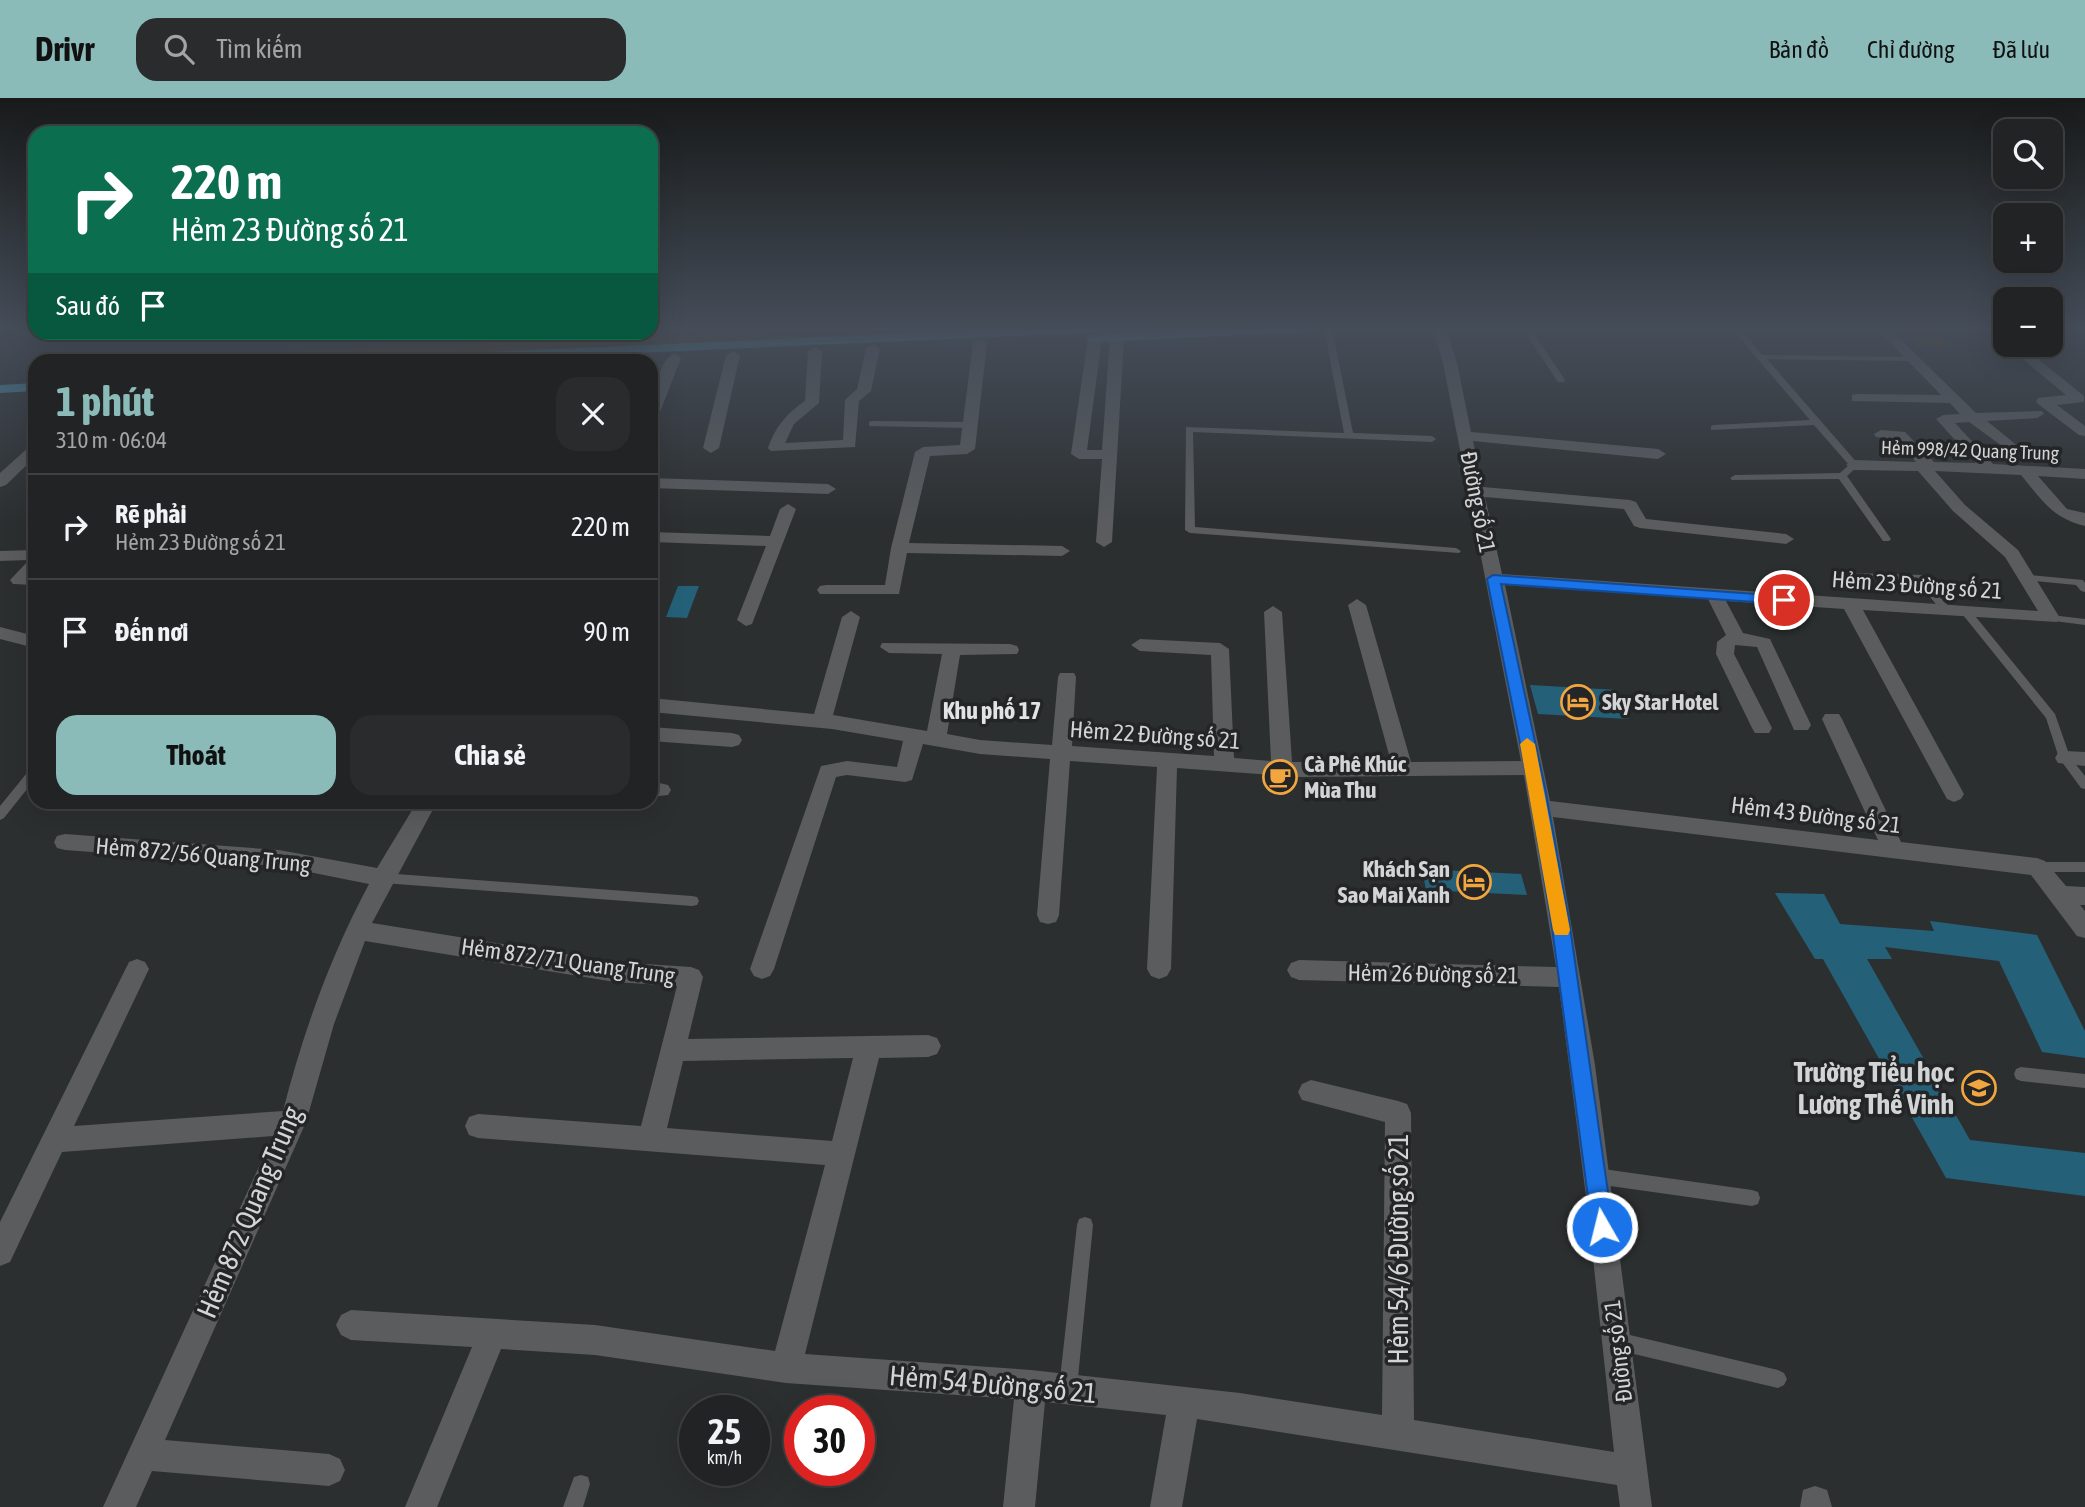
<!DOCTYPE html>
<html lang="vi">
<meta charset="utf-8">
<style>
:root{--surface:#212324;--page:#292b2c;--text:#f1f3f6;--muted:#a2a4a6;--line:#3e4041;--accent:#8bbbb9}
body{margin:0;font-family:"Asap Condensed",sans-serif;background:var(--page);color:var(--text);height:100vh;display:flex;flex-direction:column;font-size:26px;white-space:nowrap}
*{box-sizing:border-box;margin:0}
p{font-size:23px;color:var(--muted)}
.icon{flex:none;width:38px;height:38px;fill:none;stroke:currentColor;stroke-width:2;stroke-linecap:round;stroke-linejoin:round}
.map{position:relative;flex:1;overflow:hidden}
.drawer{position:absolute;left:28px;top:256px;width:630px;height:455px;display:flex;flex-direction:column;background:var(--surface);border-radius:21px;box-shadow:0 7px 28px #0002,0 0 0 2px var(--line)}
.drawer>*{flex:none}
.banner{position:absolute;left:28px;top:28px;width:630px;height:214px;border-radius:21px;box-shadow:0 7px 28px #0002,0 0 0 2px var(--line);background:#0b6e4f;color:#fff;overflow:hidden}
.fabs{position:absolute;left:1993px;top:21px;display:grid;gap:14px}
.fabs a{display:grid;place-items:center;width:70px;height:70px;border-radius:14px;background:var(--surface);box-shadow:0 7px 28px #0002,0 0 0 2px var(--line);font-size:35px}
.speed{position:absolute;left:679px;top:1297px;display:flex;gap:14px;font-size:35px;font-weight:700;text-align:center}
.speed>*{display:grid;place-content:center;width:91px;height:91px;border-radius:50%;background:var(--surface);box-shadow:0 7px 28px #0002,0 0 0 2px var(--line);line-height:1}
.speed small{font-size:18px;font-weight:400}
.speed .limit{border:10px solid #d22;background:#fff;color:#111}
.pin{position:absolute;display:grid;place-items:center;width:60px;height:60px;color:#fff;margin:-30px;border:4px solid #fff;border-radius:50%;box-shadow:0 2px 7px #0007}
.me{position:absolute;width:77px;margin:-38px;rotate:352deg;stroke-linejoin:round;filter:drop-shadow(0 0 5px #0008)}
.turn{display:flex;align-items:center;gap:24px;height:147px;padding:0 28px;font-size:32px}
.turn .icon{width:91px;height:91px;stroke-width:2.5}
.turn b{display:block;font-size:49px;line-height:60px}
.then{display:flex;align-items:center;height:66px;padding:0 28px;background:#0003;gap:14px;font-size:26px}
.round{display:grid;place-items:center;flex:none;width:74px;height:74px;border-radius:21px;background:var(--page)}
.summary{display:flex;align-items:center;justify-content:space-between;height:119px;padding:0 28px}
h1{font-size:42px;font-weight:700;line-height:52px;color:var(--accent)}
.cta{display:flex;gap:14px;margin-top:auto;padding:14px 28px}
.cta a{flex:1;height:80px;border-radius:21px;background:var(--accent);color:#111;font-size:28px;font-weight:700;line-height:80px;text-align:center}
.cta a+a{background:var(--page);color:var(--text)}
ul{padding:0;list-style:none}
li{display:flex;align-items:center;gap:21px;height:105px;padding:0 28px;border-top:2px solid var(--line)}
li div{flex:1}
li b{display:block;font-size:26px}
li em{font-style:normal}
header{display:flex;align-items:center;gap:42px;box-sizing:border-box;height:98px;padding:0 35px;background:var(--accent);color:#111}
header strong{font-size:33px}
nav{display:flex;gap:38px;margin-inline-start:auto;font-size:24px}
.search{width:490px;height:63px;background:var(--page);display:flex;align-items:center;gap:18px;box-sizing:border-box;padding:0 24px;border-radius:21px;color:var(--muted);font-size:26px}
.map>svg:first-child{display:block}
</style>
<header>
<strong>Drivr</strong>
<div class="search"><svg class="icon" aria-label="search" viewBox="0 0 24 24"><circle cx="10" cy="10" r="6"/><path d="M15 15l6 6"/></svg>Tìm kiếm</div>
<nav><a>Bản đồ</a><a>Chỉ đường</a><a>Đã lưu</a></nav>
</header>
<div class="map">
<svg width="2085" height="1409" viewBox="0 0 2085 1409">
<rect width="100%" height="100%" fill="#2c2f30"/>
<path fill="#5d3900" d="M815,230H1021L311,262H149L151,260Z
M1899,230H1937L1935,234L1951,249L1918,247Z"/>
<path fill="#256079" d="M678,488H699L687,520L666,519Z
M1530,587L1618,592L1628,621L1538,616Z
M1422,771L1521,776L1527,797L1426,792Z
M1775,795L1824,796L1840,826L1934,833L1930,823L2037,837L2085,933V960L2042,954L1999,863L1885,849L1892,861H1867L1970,1042L2085,1055V1098L1946,1080L1823,861H1815Z"/>
<g fill="none" stroke-linecap="round" stroke-linejoin="round">
<path fill="#5a5c5e" fill-rule="evenodd" d="M1324,230H1332L1353,335L1432,338L1436,341L1432,344L1193,334L1195,429L1456,450L1461,453L1459,455L1190,435L1185,432L1186,329L1344,335Z
M1522,230H1530L1565,282L1564,284H1558Z
M1731,230H1739L1762,257L1917,259L1918,261L1914,263L1767,261L1859,367L1847,378L1891,441L1889,443H1883L1839,381L1732,382L1730,380L1735,377L1840,375L1849,367L1814,327L1711,332V328L1714,327L1810,322Z
M872,323L969,324L973,327L969,330L869,328V324Z
M1847,475L1923,477L1953,514L1952,516H1944L1916,482L1843,480L1842,478Z
M2029,477L2083,482L2085,485V494L2081,493L2076,487L2025,482L2024,480Z
M1967,512L1971,513L2055,616L2070,659L2085,678V691L2081,690L2059,660L2046,620L1963,517V513Z
M2051,517L2085,521V527L2047,522L2046,520L2047,518Z
M35,669V681L4,720L0,722V708L31,670Z
M2037,764H2085V774H2037L2032,773L2031,769L2032,765Z
M383,775L692,798L697,799L699,803L697,807L692,808L383,785L378,784L377,780L378,776Z
M2021,969L2085,976V990L2021,983L2016,981L2014,976L2016,971Z
M1596,1070L1752,1092L1758,1094L1760,1100L1758,1106L1752,1108L1596,1086L1590,1083L1588,1078L1590,1073Z
M1085,1119L1091,1121L1093,1127L1077,1290L1074,1296L1068,1299L1062,1296L1059,1290L1077,1127L1079,1121Z
M1617,1234L1778,1272L1784,1275L1787,1281L1784,1287L1778,1290L1617,1252L1611,1249L1608,1243L1611,1237Z
M581,1377L588,1379L590,1386L583,1409H563L574,1379Z"/>
<path fill="#5a5c5e" fill-rule="evenodd" d="M1433,230H1446L1457,265L1471,334L1658,351L1666,356L1658,361L1473,343L1483,389L1630,402L1636,404L1646,421L1786,436L1794,441L1786,446L1640,430L1634,428L1624,411L1485,399L1502,476L2038,513L2005,459L1953,413L1918,373L1854,372L1846,367L1854,362L1916,364L1896,341L1876,339L1874,336L1881,332L1905,334L1934,364L1976,365L1936,321L1943,317L1960,316L1950,305L1852,303V297L1857,296L1941,297L1876,230H1889L1976,315L2042,313L2044,316L2037,320L1987,323L2014,345L2017,348L2009,353L1969,324L1955,325L1993,366L2085,371V381L2038,378L2067,411L2085,415V428C2052,420 2042,402 2021,377L1935,373L1965,407L2018,452L2060,520L2057,524L1863,512L1964,696L1961,701L1954,704L1947,701L1844,511L1726,503L1743,535L1770,541L1811,627L1808,632H1794L1757,549L1735,547L1734,556L1772,630L1769,635H1755L1752,630L1716,556L1717,544L1726,537L1708,501L1505,487L1550,703L1878,742L1822,621L1825,616H1839L1842,621L1901,744L2037,760L2045,763L2066,788L2085,789V807H2080L2085,813V840L2077,838L2031,777L1553,719L1595,967L1652,1409H1620L1617,1387L1197,1321L1182,1409H1150L1166,1317L1045,1304L1035,1409H1003L1014,1301L786,1285L595,1257L501,1251L437,1409H405L472,1249L351,1242L341,1237L336,1227L341,1217L351,1212L595,1227L775,1253L825,1067L478,1040L469,1037L465,1028L469,1019L478,1016L641,1028L677,888L615,884L365,843L334,926L306,1024L165,1342L329,1356L340,1361L345,1372L340,1383L329,1388L152,1373L136,1409H103L273,1038L62,1054L10,1164L0,1168V1124L129,864L137,861L145,864L149,871L74,1028L283,1013C303,934 331,857 369,786L279,768L65,752L57,750L54,744L57,738L65,736L279,752L377,770L417,704H437L372,825L615,864L691,869L699,872L703,879L688,941L928,937L937,940L941,948L937,956L928,959L879,960L805,1256L1031,1272L1240,1295L1382,1317L1385,1024L1302,1002L1298,994L1302,986L1311,982L1398,1003L1407,1006L1411,1015L1414,1322L1614,1354L1588,1114L1559,889L1299,882L1291,879L1287,872L1291,865L1299,862L1556,869L1524,677L1300,679L1177,670L1171,871L1167,878L1159,881L1151,878L1147,871L1157,669L1070,663L1059,817L1056,824L1048,826L1040,824L1037,817L1050,661L980,656L923,646L912,682L905,684L847,677L836,679L774,871L770,878L762,881L754,878L750,871L821,668L847,663L897,669L903,643L832,631L651,614V600L814,616L842,519L851,513L860,519L833,617L927,633L942,556L889,555L880,549L882,545L1010,546L1017,548L1019,552L1017,556L960,557L947,636L980,642L1052,647L1058,579L1060,575H1074L1076,579L1072,648L1214,658L1211,557L1140,553L1131,547L1140,541L1220,545L1229,551L1234,660L1271,663L1264,514L1273,508L1282,514L1292,664H1391L1348,507L1357,501L1366,507L1411,664L1521,663L1443,265ZM853,960L832,1043L667,1030L683,963Z
M1985,230H2000L2006,233V244Z
M1117,235L1124,239L1112,444L1104,449L1096,444L1102,361H1079L1071,356L1088,240L1095,236L1102,240L1087,352H1102L1110,239Z
M980,241L987,245L975,351L967,356L930,358L909,445L1062,448L1070,453L1062,458L907,455L899,496H820L817,492L820,488L826,487H885L891,450L915,354L923,349L960,347L973,245Z
M873,246L880,250L871,293L859,303L855,349L771,353L768,350C775,329 787,315 805,303L808,253L815,249L822,253L819,305L794,326L785,345L843,342L845,302L857,291L866,250Z
M2006,247H2021L2084,298V304L2057,307L2085,328V338L2079,337L2038,306L2036,303L2038,300L2066,297Z
M733,253L740,257L719,350L711,355L703,350L726,257Z
M674,256L681,260L658,319L651,323C651,307 657,262 674,256Z
M35,346V359L6,387L0,389V375L30,348Z
M651,380L828,386L836,391L828,396L651,390Z
M788,406L796,411L752,526L746,528L737,522L766,448L651,444V434L770,438L780,411Z
M35,452V487L13,486L10,482L29,462L0,463V453Z
M0,529L35,538V550L0,541Z
M651,629L732,635L739,637L742,642L739,647L732,649L651,643Z
M2065,653L2085,654V668L2058,665L2055,660L2058,655Z
M651,683L668,687L671,692L668,697L651,699Z
M1815,1388L1827,1392L1832,1409H1800L1803,1392Z"/>
<path fill="#448caa" fill-rule="evenodd" d="M1028,230H1116L1109,234L477,262H390L397,258Z
M1231,230H1317L1310,234L1092,244L1085,240L1092,236Z
M35,285V293L0,295V287Z"/>
</g>
<linearGradient id="sky" x2="0" y2="1"><stop stop-color="#181a1a"/><stop offset="0.54" stop-color="#454d59"/><stop offset="1" stop-color="#454d59" stop-opacity="0"/></linearGradient>
<rect width="2085" height="427" fill="url(#sky)"/>
<path fill="#1a73e8" stroke="#114b97" stroke-width="2" d="M1493,477L1784,498L1790,502L1784,506L1501,486L1545,690L1569,822L1613,1129L1610,1136L1602,1139L1595,1136L1592,1129L1551,822L1529,690L1487,481Z"/>
<path fill="#f59e0b" d="M1527,640L1535,646L1570,832L1568,837H1555L1553,832L1520,646Z"/>
<defs>
<g id="hotel-ring" transform="scale(1.75)"><circle r="9.5" fill="#232526" stroke="#f1a63f" stroke-width="1.5"/><path d="M-6-4.5h1.5V1H6V5H4.5V3h-9V5H-6ZM-4 0a1.8 1.8 0 1 1 3.6 0ZM.5 0V-2.5h3Q6-2.5 6 0Z" fill="#f1a63f"/></g>
<g id="cafe-ring" transform="scale(1.75)"><circle r="9.5" fill="#232526" stroke="#f1a63f" stroke-width="1.5"/><path d="M-5.5-4.5H6V0H3Q3 3.5 0 3.5H-2.5Q-5.5 3.5-5.5 0ZM3-3.2v2h1.7v-2ZM-6 4.5H4V6H-6Z" fill="#f1a63f"/></g>
<g id="school-ring" transform="scale(1.75)"><circle r="9.5" fill="#232526" stroke="#f1a63f" stroke-width="1.5"/><path d="M0-5L7-2L0 1L-7-2ZM-4 1L0 2.5L4 1V4Q0 6-4 4Z" fill="#f1a63f"/></g>
</defs>
<g fill-rule="evenodd">
<use href="#hotel-ring" x="1578" y="604"/>
<use href="#cafe-ring" x="1280" y="679"/>
<use href="#hotel-ring" x="1474" y="784"/>
<use href="#school-ring" x="1979" y="990"/>
</g>
<g text-anchor="middle" dominant-baseline="central" stroke-width="7" stroke-linejoin="round" paint-order="stroke">
<g font-size="19" fill="#d2d4d5" stroke="#232526">
<text transform="translate(1970 352) rotate(2)">Hẻm 998/42 Quang Trung</text>
</g>
<g font-size="23" fill="#d2d4d5" stroke="#232526">
<text transform="translate(1478 404) rotate(79)">Đường số 21</text>
<text transform="translate(1917 487) rotate(4)">Hẻm 23 Đường số 21</text>
<text transform="translate(1155 637) rotate(4)">Hẻm 22 Đường số 21</text>
<text transform="translate(1816 717) rotate(7)">Hẻm 43 Đường số 21</text>
<text transform="translate(203 757) rotate(5)">Hẻm 872/56 Quang Trung</text>
<text transform="translate(568 863) rotate(8)">Hẻm 872/71 Quang Trung</text>
<text transform="translate(1433 876) rotate(1)">Hẻm 26 Đường số 21</text>
<text transform="translate(1618 1253) rotate(-97)">Đường số 21</text>
</g>
<g font-size="23" font-weight="bold" fill="#d2d4d5" stroke="#232526" text-anchor="start">
<text x="1602" y="604">Sky Star Hotel</text>
<text x="1304" y="666">Cà Phê Khúc<tspan x="1304" dy="26">Mùa Thu</tspan></text>
<text x="1450" y="771" text-anchor="end">Khách Sạn<tspan x="1450" dy="26">Sao Mai Xanh</tspan></text>
</g>
<g font-size="24" font-weight="bold" fill="#e1e4e5" stroke="#232526">
<text x="992" y="612">Khu phố 17</text>
</g>
<g font-size="28" font-weight="bold" fill="#d2d4d5" stroke="#232526" text-anchor="end">
<text x="1954" y="974">Trường Tiểu học<tspan x="1954" dy="32">Lương Thế Vinh</tspan></text>
</g>
<g font-size="28" fill="#d2d4d5" stroke="#232526">
<text transform="translate(249 1114) rotate(-67)">Hẻm 872 Quang Trung</text>
<text transform="translate(1398 1151) rotate(-90)">Hẻm 54/6 Đường số 21</text>
<text transform="translate(993 1286) rotate(5)">Hẻm 54 Đường số 21</text>
</g>
</g>
</svg>
<div class="fabs">
<a><svg class="icon" aria-label="search" viewBox="0 0 24 24"><circle cx="10" cy="10" r="6"/><path d="M15 15l6 6"/></svg></a>
<a>+</a>
<a>−</a>
</div>
<div class="speed"><div>25<small>km/h</small></div><div class="limit">30</div></div>
<div class="pin" style="left:1784px;top:502px;background:#d93025"><svg class="icon" aria-label="arrive" viewBox="0 0 24 24"><path d="M6 21V4h12l-3 4 3 4H6"/></svg></div>
<svg class="me" style="left:1602px;top:1129px" viewBox="-20 -20 40 40"><circle r="17" fill="#1a73e8" stroke="#fff" stroke-width="3"/><path d="M0-11L8 9 0 5-8 9z" fill="#fff"/></svg>
<div class="banner">
<div class="turn"><svg class="icon" aria-label="right" viewBox="0 0 24 24"><path d="M7 20v-9h11M14 6l5 5-5 5"/></svg><div><b>220 m</b>Hẻm 23 Đường số 21</div></div>
<div class="then">Sau đó<svg class="icon" aria-label="arrive" viewBox="0 0 24 24"><path d="M6 21V4h12l-3 4 3 4H6"/></svg></div>
</div>
<section class="drawer">
<div class="summary"><div><h1>1 phút</h1><p>310 m · 06:04</p></div><a class="round"><svg class="icon" aria-label="close" viewBox="0 0 24 24"><path d="M6 6l12 12M18 6L6 18"/></svg></a></div>
<ul>
<li><svg class="icon" aria-label="right" viewBox="0 0 24 24"><path d="M7 20v-9h11M14 6l5 5-5 5"/></svg><div><b>Rẽ phải</b><p>Hẻm 23 Đường số 21</p></div><em>220 m</em></li>
<li><svg class="icon" aria-label="arrive" viewBox="0 0 24 24"><path d="M6 21V4h12l-3 4 3 4H6"/></svg><div><b>Đến nơi</b></div><em>90 m</em></li>
</ul>
<div class="cta"><a>Thoát</a><a>Chia sẻ</a></div>
</section>
</div>
